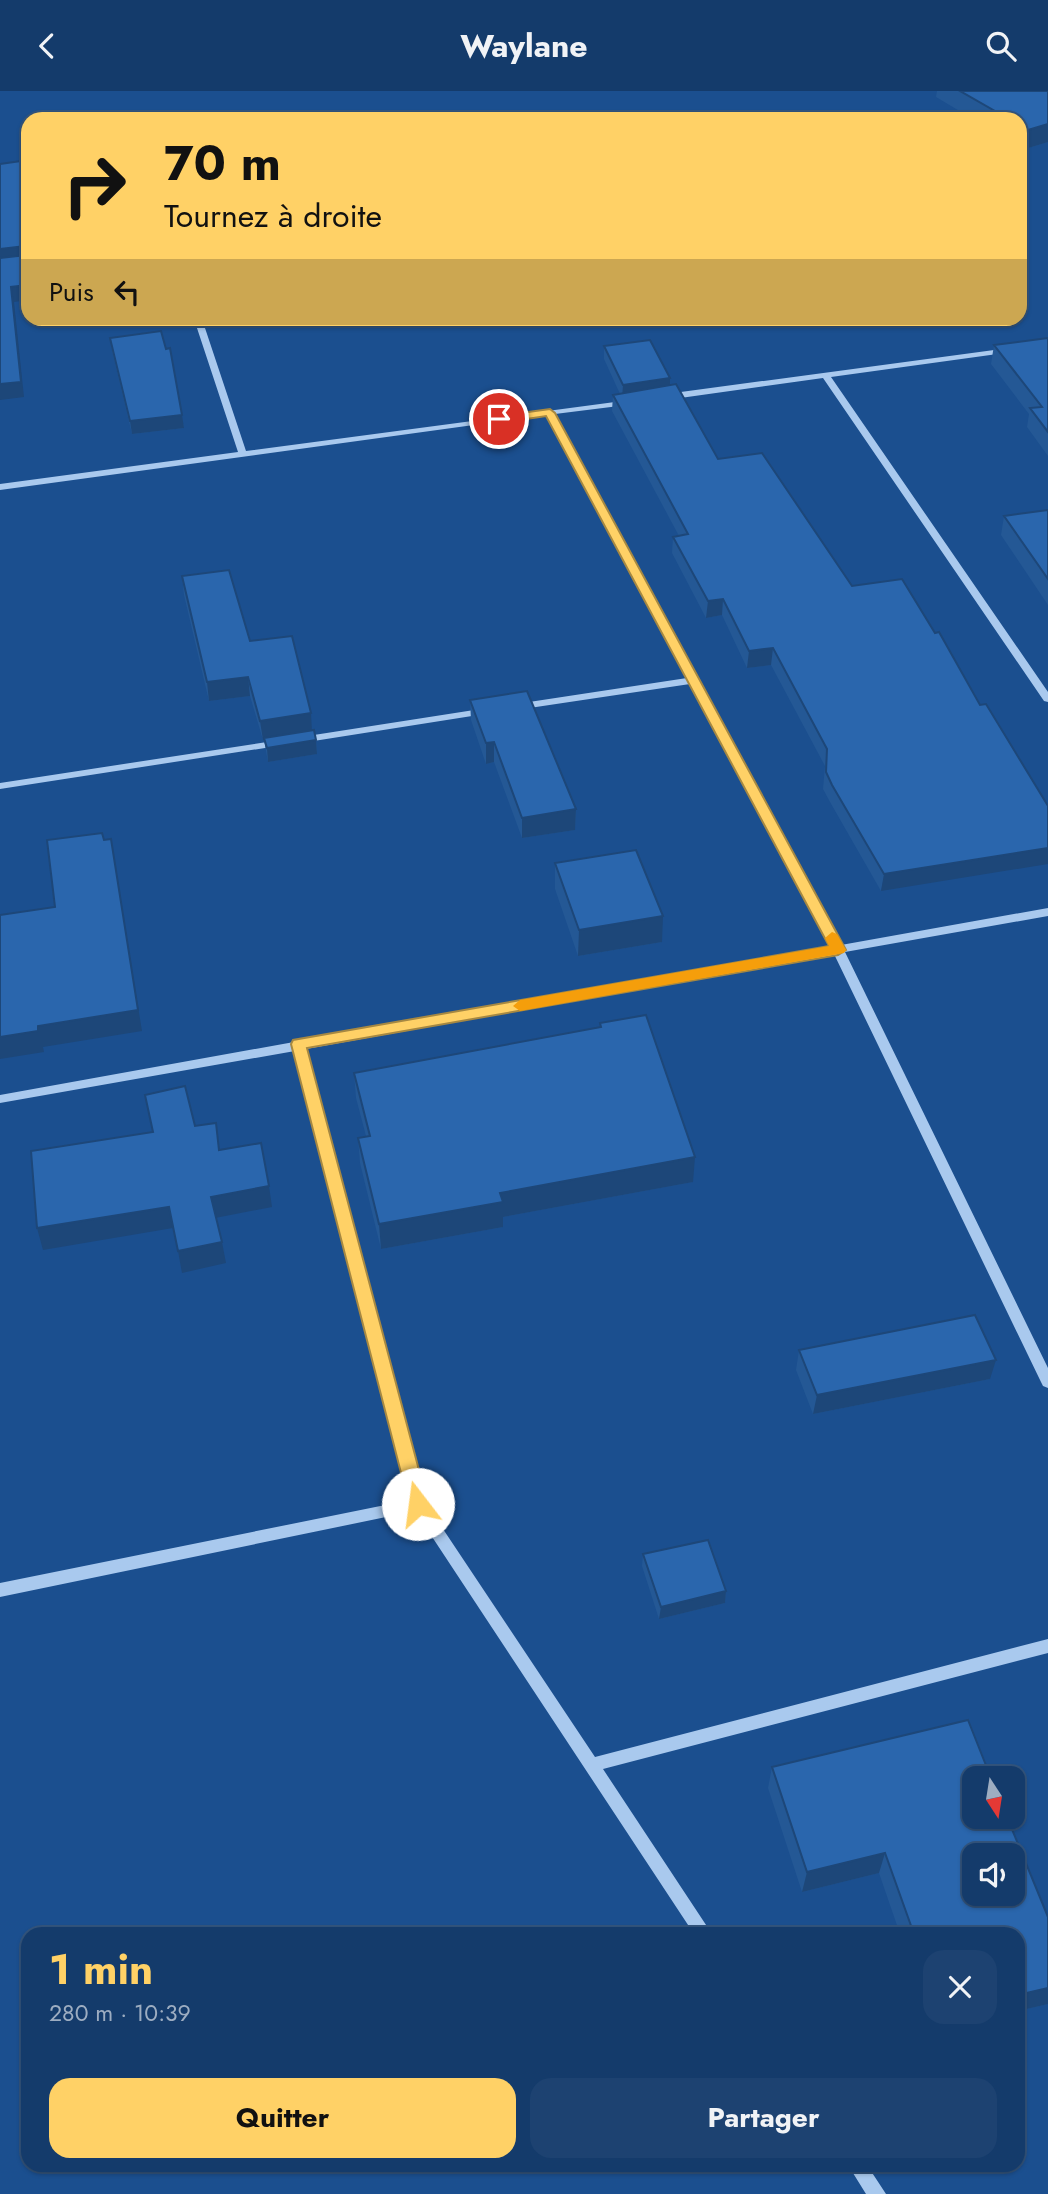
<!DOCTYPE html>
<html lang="fr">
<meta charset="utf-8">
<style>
:root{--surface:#143b6b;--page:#1d4271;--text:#f1f3f6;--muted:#9dadc1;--line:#33557e;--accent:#ffd166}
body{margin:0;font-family:Jost,sans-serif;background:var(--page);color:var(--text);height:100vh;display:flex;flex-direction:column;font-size:26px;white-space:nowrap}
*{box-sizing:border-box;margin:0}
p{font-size:23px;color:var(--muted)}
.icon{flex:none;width:38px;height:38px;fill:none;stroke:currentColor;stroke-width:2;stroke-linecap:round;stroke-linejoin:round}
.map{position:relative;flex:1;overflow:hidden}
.details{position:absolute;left:21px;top:1836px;width:1004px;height:245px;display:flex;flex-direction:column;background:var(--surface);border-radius:21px;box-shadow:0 2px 5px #0004,0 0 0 2px var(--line)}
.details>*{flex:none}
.guide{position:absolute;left:21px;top:21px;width:1006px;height:214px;border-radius:21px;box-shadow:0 2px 5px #0004,0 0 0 2px var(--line);background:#ffd166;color:#111;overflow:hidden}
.needle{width:46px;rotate:168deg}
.fabs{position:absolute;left:962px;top:1675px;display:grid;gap:14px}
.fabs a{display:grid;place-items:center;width:63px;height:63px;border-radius:14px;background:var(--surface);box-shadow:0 2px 5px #0004,0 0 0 2px var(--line);font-size:35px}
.pin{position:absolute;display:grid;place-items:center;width:60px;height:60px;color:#fff;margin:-30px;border:4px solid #fff;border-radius:50%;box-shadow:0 2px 7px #0007}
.me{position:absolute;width:77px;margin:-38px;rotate:345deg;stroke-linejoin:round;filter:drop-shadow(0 0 5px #0008)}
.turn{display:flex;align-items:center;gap:24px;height:147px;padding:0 28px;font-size:32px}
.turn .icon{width:91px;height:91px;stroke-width:2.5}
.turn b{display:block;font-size:49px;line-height:60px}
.then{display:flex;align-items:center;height:66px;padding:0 28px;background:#0003;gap:14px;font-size:26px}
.round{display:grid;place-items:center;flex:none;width:74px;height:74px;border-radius:21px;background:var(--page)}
.headline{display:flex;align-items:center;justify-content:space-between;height:119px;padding:0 28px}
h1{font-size:42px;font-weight:700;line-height:52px;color:var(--accent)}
.primary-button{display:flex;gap:14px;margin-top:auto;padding:14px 28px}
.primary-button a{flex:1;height:80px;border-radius:21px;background:var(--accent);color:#111;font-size:28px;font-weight:700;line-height:80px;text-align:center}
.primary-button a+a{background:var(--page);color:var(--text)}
header{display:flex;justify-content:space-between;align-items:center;height:91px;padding:0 28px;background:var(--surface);font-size:32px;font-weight:700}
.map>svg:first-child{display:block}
</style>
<header><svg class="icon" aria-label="back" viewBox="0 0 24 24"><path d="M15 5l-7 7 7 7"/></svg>Waylane<svg class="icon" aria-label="search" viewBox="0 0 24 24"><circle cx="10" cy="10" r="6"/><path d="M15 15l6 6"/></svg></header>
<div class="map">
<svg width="1048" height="2103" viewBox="0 0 1048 2103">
<rect width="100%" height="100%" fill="#1b4f8f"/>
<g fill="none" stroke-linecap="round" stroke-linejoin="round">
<path fill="#a9c9ee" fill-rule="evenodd" d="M194,228H202L246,360L630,309V313L627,314L555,323L697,586L700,589L699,590L841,854L1048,817V825L845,861L1048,1277V1297L1043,1295L1041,1291L834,863L306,958L425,1411L595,1666L1048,1548V1562L603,1678L712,1843H694L415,1420L0,1506V1492L410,1409L295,960L0,1012V1004L294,951L299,949L302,950L831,856L690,593L516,619L511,616L516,613L687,587L547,324L0,399V393L238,361Z
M1009,257L1013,259L1012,261L831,286L1048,601V611L1044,610L823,287L666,309L662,306L666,303Z
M487,617L492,620L491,622L301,652L296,649L301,646Z
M280,649L285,652L284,654L0,698V692Z
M848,2074H867L886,2103H866Z"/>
</g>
<path fill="#245895" d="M937,0H1048V51L1025,58L1020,56V28H973L936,6Z
M110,247L166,258L184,337L132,343L112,260Z
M1048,247V365L1027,336L1029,323L991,273L994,254Z
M604,255L670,287V294L718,368L852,495L935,542L881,800L830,711L823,698L825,675L771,574L747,577L722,524L706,527L672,462L673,446L679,445L612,320L613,304L620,303L604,268Z
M1048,419V514L1001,444L1004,425Z
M182,485L250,550L312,639L316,649L317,663L268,671L264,649H263L250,605L209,610L184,504Z
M470,609L576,718L575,739L522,747L494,671L486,673L471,629Z
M555,772L662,851L578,865L555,798Z
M600,932L693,1091L503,1126V1136L381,1158L360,1072L358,1047L366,1045L356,1007L354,982L600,936Z
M799,1259L990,1288L813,1323L796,1279Z
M643,1463L726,1500L725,1512L659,1528L642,1475Z
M772,1676L1048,1826V1913L1018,1920V1843H900L879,1782L802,1801L768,1697Z"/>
<path fill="#1d4779" d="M1048,33V51L1025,58L1028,39Z
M25,155L28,169L0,173V158Z
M28,194V209L14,211L24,306L0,309V293L11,196Z
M670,287V300L622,307L623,294Z
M182,324L184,337L132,343L130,330Z
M723,508L722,524L706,527L708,510Z
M773,557L771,574L747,577L749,560Z
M248,586L250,605L209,610L207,591Z
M311,622L312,642L263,649L260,630Z
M316,649L317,663L268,671L267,657Z
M494,651V671L486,673V652Z
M576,718L575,739L522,747V727Z
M111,748L142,940L43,956L44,961L0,968V946L38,935Z
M1048,757V773L881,800L884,783Z
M663,825L662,851L578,865L579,839Z
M695,1066L693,1091L503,1126V1136L381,1158L379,1133L500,1102Z
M269,1095L272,1116L215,1127L211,1106Z
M169,1116L173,1137L43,1159L37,1137Z
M222,1151L226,1172L182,1182L178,1160Z
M996,1269L990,1288L813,1323L817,1304Z
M726,1500L725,1512L659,1528L661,1516Z
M885,1762L879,1782L802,1801L807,1781Z
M1048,1897V1913L1018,1920V1904Z"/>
<path fill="#2a66ad" stroke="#1d4779" stroke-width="2" fill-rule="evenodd" d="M960,0H1048V33L1028,39L1020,34V28H1009Z
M28,69V194L11,196L21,291L0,293V167L26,164L28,161L25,155L0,158V73Z
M161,240L166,258L170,257L182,324L130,330L110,247Z
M1048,247V341L1030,317L1042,316L994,254Z
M650,249L670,287L623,294L604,255Z
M676,293L718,368L762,362L852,495L902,488L935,542L939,541L980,614L986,613L1048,715V757L884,783L832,694L826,681L827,658L773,557L749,560L723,508L708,510L673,446L688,443L613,304Z
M1048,419V488L1004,425Z
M229,479L250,550L292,545L311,622L260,630L248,586L207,591L182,485Z
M527,600L576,718L522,727L494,651L486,652L470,609Z
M314,639L316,649L267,657L264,647Z
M102,742L104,749L111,748L138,919L38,935V940L0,946V824L55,816L47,749Z
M636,759L663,825L579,839L555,772Z
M646,924L695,1066L500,1102L503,1111L379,1133L358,1047L370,1045L354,982L601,936L600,932Z
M185,995L195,1035L216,1032L219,1059L261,1052L269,1095L211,1106L222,1151L178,1160L169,1116L37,1137L31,1060L153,1041L145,1004Z
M975,1224L996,1269L817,1304L799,1259Z
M708,1449L726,1500L661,1516L643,1463Z
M968,1629L991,1687H975V1726H1007L1048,1826V1897L1018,1904V1843H914L885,1762L807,1781L772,1676ZM975,1764H1013V1802H975Z"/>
<path fill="#ffd166" stroke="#a68842" stroke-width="2" d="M550,318L555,322L846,859L838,864L307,957L428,1413L425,1419L418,1421L412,1419L409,1413L291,953L293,949L829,855L546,325L499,332L493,328L499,325Z"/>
<path fill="#f59e0b" d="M832,841L837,843L846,859L844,862L520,920L513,915L520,909L829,855L825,847Z"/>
</svg>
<div class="fabs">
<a><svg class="needle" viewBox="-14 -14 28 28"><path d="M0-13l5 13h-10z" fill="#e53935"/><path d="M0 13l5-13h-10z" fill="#9dadc1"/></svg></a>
<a><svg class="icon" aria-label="sound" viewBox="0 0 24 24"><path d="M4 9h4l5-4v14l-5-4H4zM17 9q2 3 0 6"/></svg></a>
</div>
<div class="pin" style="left:499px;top:328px;background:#d93025"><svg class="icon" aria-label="arrive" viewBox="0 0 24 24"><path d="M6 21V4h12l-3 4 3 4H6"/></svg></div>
<svg class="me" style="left:418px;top:1413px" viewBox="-20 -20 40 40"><circle r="19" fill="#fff"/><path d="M0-13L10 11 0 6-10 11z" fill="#ffd166"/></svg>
<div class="guide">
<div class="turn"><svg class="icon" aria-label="right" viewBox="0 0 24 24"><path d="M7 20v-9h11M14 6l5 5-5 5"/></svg><div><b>70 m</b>Tournez à droite</div></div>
<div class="then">Puis<svg class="icon" aria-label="left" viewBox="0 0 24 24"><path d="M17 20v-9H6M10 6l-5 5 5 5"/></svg></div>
</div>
<section class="details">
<div class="headline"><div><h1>1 min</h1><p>280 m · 10:39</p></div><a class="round"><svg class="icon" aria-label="close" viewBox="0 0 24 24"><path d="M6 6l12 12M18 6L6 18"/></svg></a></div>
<div class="primary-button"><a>Quitter</a><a>Partager</a></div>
</section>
</div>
